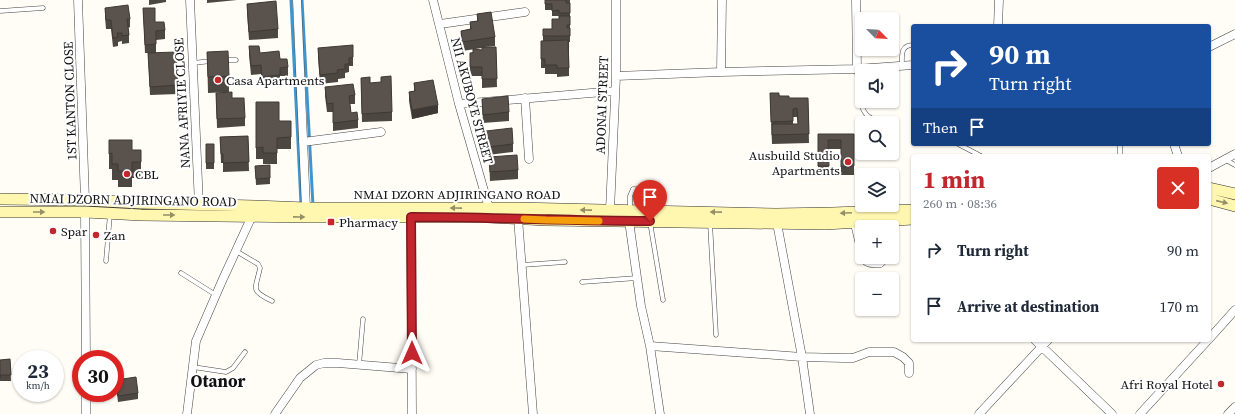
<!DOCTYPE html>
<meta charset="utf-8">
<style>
:root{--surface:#fff;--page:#f6f6f7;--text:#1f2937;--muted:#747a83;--accent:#c4262e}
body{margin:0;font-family:"Source Serif 4",serif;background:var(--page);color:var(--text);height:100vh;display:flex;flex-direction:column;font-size:15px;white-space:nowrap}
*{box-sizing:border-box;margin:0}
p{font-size:13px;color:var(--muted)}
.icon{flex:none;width:22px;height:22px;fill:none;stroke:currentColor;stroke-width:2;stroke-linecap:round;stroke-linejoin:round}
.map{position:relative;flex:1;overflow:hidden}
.side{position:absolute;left:911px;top:154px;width:300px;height:188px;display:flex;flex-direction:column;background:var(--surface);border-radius:4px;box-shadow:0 1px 3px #0004}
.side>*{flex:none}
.banner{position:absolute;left:911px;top:24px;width:300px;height:122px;border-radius:4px;box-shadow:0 1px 3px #0004;background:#1a4fa0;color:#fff;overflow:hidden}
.needle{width:26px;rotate:114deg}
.tools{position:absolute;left:855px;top:12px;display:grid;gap:8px}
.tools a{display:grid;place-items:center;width:44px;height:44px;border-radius:4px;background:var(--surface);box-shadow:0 1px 3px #0004;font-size:20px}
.speed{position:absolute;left:12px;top:350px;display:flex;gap:8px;font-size:20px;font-weight:700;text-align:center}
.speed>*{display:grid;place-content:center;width:52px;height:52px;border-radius:50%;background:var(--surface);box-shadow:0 1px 3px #0004;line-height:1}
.speed small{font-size:10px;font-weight:400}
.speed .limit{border:6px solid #d22;background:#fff;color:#111}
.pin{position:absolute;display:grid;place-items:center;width:34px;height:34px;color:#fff;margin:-41px -17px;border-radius:50% 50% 50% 0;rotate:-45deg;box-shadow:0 0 4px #0007}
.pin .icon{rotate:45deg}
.me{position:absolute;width:44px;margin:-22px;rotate:0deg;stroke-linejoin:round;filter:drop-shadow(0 0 3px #0008)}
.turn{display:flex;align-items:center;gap:14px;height:84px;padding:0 12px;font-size:18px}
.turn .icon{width:52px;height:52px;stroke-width:2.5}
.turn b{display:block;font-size:28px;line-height:34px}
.then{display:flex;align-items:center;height:38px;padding:0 12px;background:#0003;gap:8px;font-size:15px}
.round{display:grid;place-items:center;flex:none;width:42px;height:42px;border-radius:4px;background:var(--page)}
.summary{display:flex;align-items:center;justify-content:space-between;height:68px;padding:0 12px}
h1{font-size:24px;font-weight:700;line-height:30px;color:var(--accent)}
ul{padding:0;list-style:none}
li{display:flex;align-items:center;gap:12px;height:56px;padding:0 12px}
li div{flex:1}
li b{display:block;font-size:15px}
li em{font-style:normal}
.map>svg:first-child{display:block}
</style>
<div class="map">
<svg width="1235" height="414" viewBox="0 0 1235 414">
<rect width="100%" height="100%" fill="#fffdf5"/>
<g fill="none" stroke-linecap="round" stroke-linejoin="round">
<path stroke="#3f96cf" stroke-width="3" d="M291,0L301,204
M302,0L313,206"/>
<g stroke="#444" stroke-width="5">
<path id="service" d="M0,11L43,8
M224,60H236
M193,63L211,61
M902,66C902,56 900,45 913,45
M857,69C858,82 858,105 866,114C869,118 875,120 880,123
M892,134L896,137
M958,144L981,156
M1120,156V144
M1226,160L1235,165
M630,209V196L633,189C639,189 643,189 647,193L648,210
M650,222L663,300
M710,222L716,335
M853,224L861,258C867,267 871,265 881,265L885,261L886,257
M236,251L258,264L260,268C256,289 249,290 272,301
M106,261L110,214
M522,265L565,262
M181,273L216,295
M582,282L637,278
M359,365L363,319
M193,367L226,372L233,368L245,352"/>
</g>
<g stroke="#444" stroke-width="9">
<path id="minor" d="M78,0L85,200
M190,0L199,205
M297,0L306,208
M433,0L459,104L489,208
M856,0L857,69
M440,24L525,12
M998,26L999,0
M1209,47L1235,34
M721,72L722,0
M616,76L721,72L857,69L913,65
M525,98L529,159
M459,104L615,91
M303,142L381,132
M1174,144L1178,156
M1209,168L1235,154
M610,210L616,76V0
M85,212L86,359
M411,217L412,414
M518,218L533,414
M629,221L641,306L650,346L660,414
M777,223L802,357L810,414
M1209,339L1235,310
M1035,340L1112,414
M650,346L802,357L843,358H853L869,352H894L903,357L909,363V373
M86,393V414
M187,414L196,341L222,281L252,216
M275,414L300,378L316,365L324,363H338L412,369
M979,414L1048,340
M1140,414L1208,340
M1228,414L1235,407"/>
</g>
<g stroke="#333" stroke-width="12">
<path id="secondary" d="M1209,188L1235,194
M0,199L85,200L141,203L255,206L306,208H517L776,214L832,213L913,210
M1209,199L1235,206
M0,212H85L141,215L308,217H489L546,220L825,224L913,219"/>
</g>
<use href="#service" stroke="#fff" stroke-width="4"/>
<use href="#minor" stroke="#fff" stroke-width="8"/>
<use href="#secondary" stroke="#fff6b0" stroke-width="11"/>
</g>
<path fill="#4d4742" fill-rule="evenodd" d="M149,0H166V2L149,5Z
M207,0H237L207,3Z
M545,0H570V42H569V76L557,77V74H545V68H541V41H543V29H552L559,19V16H552V10H545Z
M247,4L278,29V38L249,40L247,13Z
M105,8L130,19V27L128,28L129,35V43L122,44V41L118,42V46L113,47L111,29H106L105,17Z
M143,8L155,22L165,30V39L156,40V53L178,85V94L150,95L148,53H145Z
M477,14L495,37V46L484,47H496L497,87L482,88V76H470V53L482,50V48L462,51L461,39V31L470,29V22L477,21Z
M249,46L260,53L280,59L288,67V76H280V84L262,85L261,74L251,75L249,55Z
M318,48L353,57V66H349V72L345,73V78L338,79V82L320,84L318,57Z
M207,52L229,76V92L208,93Z
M361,78L370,83L392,112V121L362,122Z
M414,83L438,113L412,119L409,101V92L414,91Z
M325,87L355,95V104H350L351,113L358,120V128L333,131V112H327L325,96Z
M216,93L245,118V126L217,128Z
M770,93L789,98H808L809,143L772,144ZM793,117H797L798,124H793Z
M482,99L509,112V121L483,123Z
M256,102L279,121H291V149H277V164H263V159H256Z
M486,131L513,144V152L488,155L486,140Z
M818,134H854V175H841V149H828L829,175H818Z
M248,136L249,171L223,172V163H221L220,137Z
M109,140L132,150H141V178H132V187H118V180H112V169H109Z
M206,144H214V169H206Z
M489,157L518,170V179L490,181Z
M255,166L270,178V184L256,185Z
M10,359L11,381H0V384V360Z
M116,380L138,393V399L118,402L116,386Z"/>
<path fill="#3f3936" d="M438,105V113L412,119V110Z"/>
<path fill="#5a524d" stroke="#3f3936" d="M545,0H566V3H570V13H559V10L552,11V4H545Z
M276,1L278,29L249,32L247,4Z
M128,5L130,19H127L129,35L122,36V33H117L118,37L113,38L111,20H106L105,8Z
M143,8H155V22H164L165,30L156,31V44L145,45Z
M491,12L495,37L462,42L461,31L471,29L470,22L478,21L477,14Z
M559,16H570V25H567V28H570V36H543V29H552V19H559Z
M568,40L569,68H557V65H545V59H541V41Z
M353,45V57L349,58V64H345V69L337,70L338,73L320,75L318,48Z
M249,46H259L260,53L279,51L280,59H287L288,67L280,68V75L262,77L261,65L251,66Z
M482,47H496L497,79H482V67H470V53H473V49L482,50Z
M228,51L229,76L208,77L207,52Z
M176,52L178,85L150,87L148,53Z
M391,76L392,112L362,114L361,78L370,77V83L381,82V77Z
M433,80L438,105L412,110L409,92L415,91L414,83Z
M353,84L355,95L349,96L351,113L357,112L358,120L333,123V103L327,104L325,87Z
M232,92V98H244L245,118L217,119L216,93Z
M770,93H779V96H789V98H808L809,134L772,135V124H798L797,108L793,109V121L771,122Z
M508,96L509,112L483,115L482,99Z
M256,102H279V121H291V137L277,138V153H263V147L256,148Z
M512,128L513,144L488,147L486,131Z
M818,134H854V166L841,167V140H828L829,166H818Z
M248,136L249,162L223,163V154H221L220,137Z
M109,140H132V150H141V162H132V171H118V164H112V153L109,154Z
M206,144H214V163H206Z
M517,155L518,170L490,172L489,157Z
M270,165V178L256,179L255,166Z
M10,359L11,375H0V378V360Z
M136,377L138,393L118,396L116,380Z"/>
<defs><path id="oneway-solid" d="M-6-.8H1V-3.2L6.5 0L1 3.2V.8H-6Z"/></defs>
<g fill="#948f68">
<use href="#oneway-solid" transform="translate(1222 202) rotate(13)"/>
<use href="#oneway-solid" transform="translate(456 208) rotate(-179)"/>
<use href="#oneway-solid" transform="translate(586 210) rotate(-179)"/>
<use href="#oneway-solid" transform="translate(39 212)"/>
<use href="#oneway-solid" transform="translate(716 212) rotate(-179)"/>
<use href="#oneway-solid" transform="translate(846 213) rotate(178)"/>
<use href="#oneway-solid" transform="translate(169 215)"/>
<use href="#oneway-solid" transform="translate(299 217) rotate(1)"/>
</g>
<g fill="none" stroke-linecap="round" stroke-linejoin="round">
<g stroke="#7f191e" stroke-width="10">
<path id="route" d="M412,353L411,217C491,217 571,221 650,221"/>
</g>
<use href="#route" stroke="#c4262e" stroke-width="7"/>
<path stroke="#f59e0b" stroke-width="7" d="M524,219L546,220L599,221"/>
</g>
<g fill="#c4262e" stroke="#fff" stroke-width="1.5">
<circle cx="218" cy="80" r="4"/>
<circle cx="848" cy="162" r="4"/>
<circle cx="127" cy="174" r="4"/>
<rect x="327" y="218" width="8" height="8" rx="2"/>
<circle cx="53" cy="231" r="4"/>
<circle cx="96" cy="235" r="4"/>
<circle cx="1221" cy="384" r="4"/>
</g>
<g text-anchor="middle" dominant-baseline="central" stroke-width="4" stroke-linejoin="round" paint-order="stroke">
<g font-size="13" fill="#111" stroke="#fff" text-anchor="start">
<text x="226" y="80">Casa Apartments</text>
<text x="840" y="155" text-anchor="end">Ausbuild Studio<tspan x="840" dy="15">Apartments</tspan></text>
<text x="135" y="174">CBL</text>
<text x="339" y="222">Pharmacy</text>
<text x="61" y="231">Spar</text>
<text x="104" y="235">Zan</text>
<text x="1213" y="384" text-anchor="end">Afri Royal Hotel</text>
</g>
<g font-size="13" fill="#111" stroke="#fff">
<text transform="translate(70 101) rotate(-92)">1ST KANTON CLOSE</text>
<text transform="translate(472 101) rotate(75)">NII AKUBOYE STREET</text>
<text transform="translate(182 103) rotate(-93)">NANA AFRIYIE CLOSE</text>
<text transform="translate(602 105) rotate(-88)">ADONAI STREET</text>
<text x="457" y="194">NMAI DZORN ADJIRINGANO ROAD</text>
<text transform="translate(133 200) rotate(1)">NMAI DZORN ADJIRINGANO ROAD</text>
</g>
<g font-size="17" font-weight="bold" fill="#111" stroke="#fff">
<text x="218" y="381">Otanor</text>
</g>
</g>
</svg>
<div class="tools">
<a><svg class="needle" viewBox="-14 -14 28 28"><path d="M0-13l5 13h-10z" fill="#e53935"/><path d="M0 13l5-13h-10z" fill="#747a83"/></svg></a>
<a><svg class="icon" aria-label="sound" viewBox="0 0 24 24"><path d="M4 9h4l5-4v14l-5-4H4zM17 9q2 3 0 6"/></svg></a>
<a><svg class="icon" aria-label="search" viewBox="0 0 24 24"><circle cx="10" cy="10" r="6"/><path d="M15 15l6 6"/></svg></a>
<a><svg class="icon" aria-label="layers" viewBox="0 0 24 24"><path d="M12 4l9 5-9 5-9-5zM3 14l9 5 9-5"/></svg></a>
<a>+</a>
<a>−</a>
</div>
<div class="speed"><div>23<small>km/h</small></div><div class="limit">30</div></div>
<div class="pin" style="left:650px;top:221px;background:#d93025"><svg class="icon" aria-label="arrive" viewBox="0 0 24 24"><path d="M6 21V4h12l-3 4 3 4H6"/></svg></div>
<svg class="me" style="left:412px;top:353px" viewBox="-20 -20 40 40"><path d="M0-17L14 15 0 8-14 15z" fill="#c4262e" stroke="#fff" stroke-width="4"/></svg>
<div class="banner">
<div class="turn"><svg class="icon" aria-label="right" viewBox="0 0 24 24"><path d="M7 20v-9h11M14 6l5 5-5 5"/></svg><div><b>90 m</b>Turn right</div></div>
<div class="then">Then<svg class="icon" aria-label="arrive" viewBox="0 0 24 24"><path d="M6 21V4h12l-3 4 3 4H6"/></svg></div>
</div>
<section class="side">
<div class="summary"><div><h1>1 min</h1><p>260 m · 08:36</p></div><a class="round" style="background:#d93025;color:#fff"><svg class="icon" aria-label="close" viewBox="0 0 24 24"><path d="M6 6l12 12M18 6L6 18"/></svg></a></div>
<ul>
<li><svg class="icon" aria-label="right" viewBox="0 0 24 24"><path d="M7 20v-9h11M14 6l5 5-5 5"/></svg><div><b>Turn right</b></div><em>90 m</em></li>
<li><svg class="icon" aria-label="arrive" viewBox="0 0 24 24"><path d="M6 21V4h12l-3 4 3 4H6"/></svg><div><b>Arrive at destination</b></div><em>170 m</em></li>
</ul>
</section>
</div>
